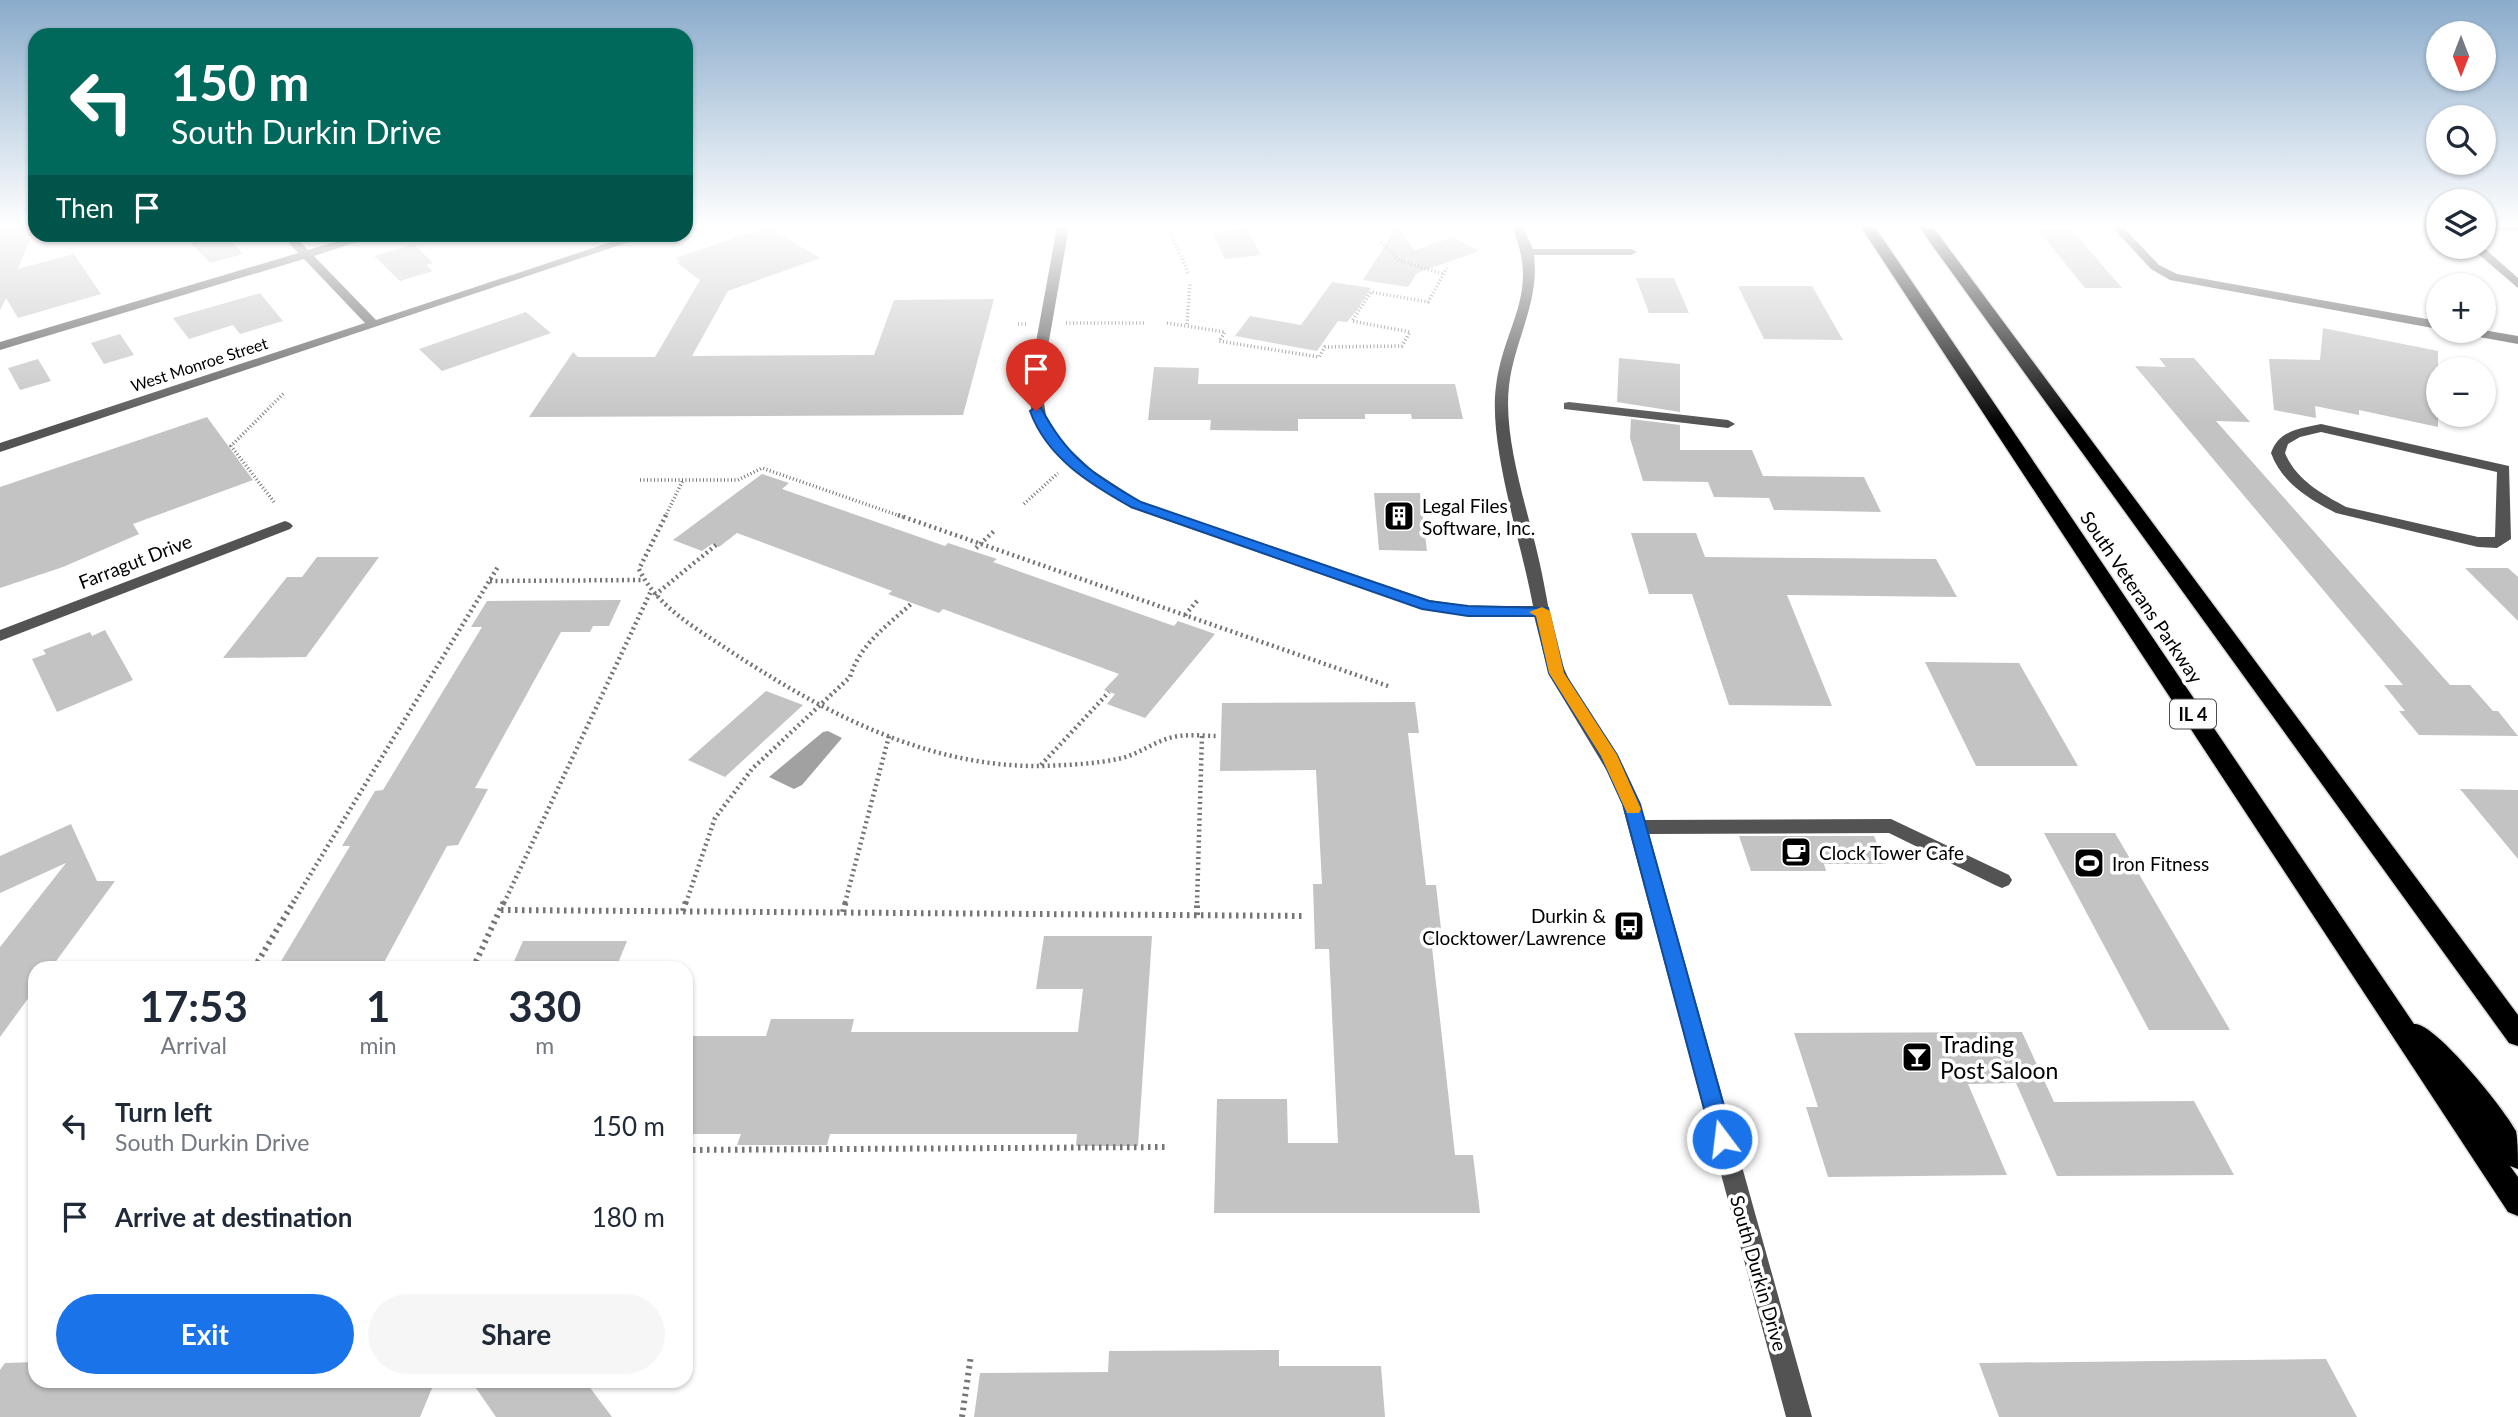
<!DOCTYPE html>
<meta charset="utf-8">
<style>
:root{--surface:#fff;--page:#f6f6f7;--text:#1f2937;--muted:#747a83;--accent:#1a73e8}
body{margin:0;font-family:Lato,sans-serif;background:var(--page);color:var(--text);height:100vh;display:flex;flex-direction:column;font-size:26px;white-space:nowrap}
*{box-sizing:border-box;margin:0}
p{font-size:23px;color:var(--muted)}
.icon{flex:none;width:38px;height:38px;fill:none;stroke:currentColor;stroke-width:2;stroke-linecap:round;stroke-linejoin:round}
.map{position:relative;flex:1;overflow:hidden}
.panel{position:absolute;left:28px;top:961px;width:665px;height:427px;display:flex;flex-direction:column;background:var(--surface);border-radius:21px;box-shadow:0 2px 5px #0004}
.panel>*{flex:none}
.guide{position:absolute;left:28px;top:28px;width:665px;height:214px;border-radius:21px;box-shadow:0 2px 5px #0004;background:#00695c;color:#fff;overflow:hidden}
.needle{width:46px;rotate:180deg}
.fabs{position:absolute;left:2426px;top:21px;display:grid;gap:14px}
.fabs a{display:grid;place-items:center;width:70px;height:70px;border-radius:50%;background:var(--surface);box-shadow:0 2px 5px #0004;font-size:35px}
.pin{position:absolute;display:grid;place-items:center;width:60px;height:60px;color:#fff;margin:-72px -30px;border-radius:50% 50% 50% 0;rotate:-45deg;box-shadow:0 0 7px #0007}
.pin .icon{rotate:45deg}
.me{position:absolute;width:77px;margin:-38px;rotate:345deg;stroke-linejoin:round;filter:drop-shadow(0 0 5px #0008)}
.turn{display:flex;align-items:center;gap:24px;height:147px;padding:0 28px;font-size:32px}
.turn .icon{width:91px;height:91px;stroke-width:2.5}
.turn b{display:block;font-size:49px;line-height:60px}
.then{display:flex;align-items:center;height:66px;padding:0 28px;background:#0003;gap:14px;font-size:26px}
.eta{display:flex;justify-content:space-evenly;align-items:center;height:119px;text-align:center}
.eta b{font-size:42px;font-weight:700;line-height:49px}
.primary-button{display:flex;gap:14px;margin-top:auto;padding:14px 28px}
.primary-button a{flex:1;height:80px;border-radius:42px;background:var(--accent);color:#fff;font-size:28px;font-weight:700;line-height:80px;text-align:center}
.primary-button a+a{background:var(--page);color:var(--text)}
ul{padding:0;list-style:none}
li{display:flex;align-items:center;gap:21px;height:91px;padding:0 28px}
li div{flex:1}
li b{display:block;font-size:26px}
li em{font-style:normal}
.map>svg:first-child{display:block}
</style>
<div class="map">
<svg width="2518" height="1417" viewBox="0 0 2518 1417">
<rect width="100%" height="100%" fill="#fff"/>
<path fill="#a1a1a1" d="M828,731L842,738L802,785L794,789L769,777L823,732Z"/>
<path fill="#c3c3c3" d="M7,227H35L18,269L74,254L101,294L18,318L6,298L0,310V233Z
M767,227L820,258L728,291L692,356L874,355L894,300L994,299L963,415L529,417L573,352L578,357H655L700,280L677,263L680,261L676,258Z
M1397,227L1415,250L1453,237L1479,251L1417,273L1408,287L1363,280Z
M1247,228L1261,255L1225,259L1212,232Z
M2038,230H2072L2122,288H2085Z
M183,234H225L243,254L210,263Z
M414,244L433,263L426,265L433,271L400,281L374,256Z
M1636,278H1674L1689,313H1649Z
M1332,282L1371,288L1357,310L1347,322L1338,321L1317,351L1235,336L1250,316L1301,325Z
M1738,286H1812L1843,340L1764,339Z
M260,293L283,321L240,334L233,325L189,339L173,318Z
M526,312L551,333L442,371L419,349Z
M2323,328L2438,351V427L2359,410V415L2315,406L2316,418L2274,410L2269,359L2320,360Z
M120,334L134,355L104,364L91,343Z
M1619,358L1680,364V412L1617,402Z
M2159,358H2194L2250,422L2216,421L2450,685H2470L2493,711H2498L2518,736L2419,735L2399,711H2405L2384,685H2403L2135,366L2166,367Z
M38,359L51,381L20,390L8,368Z
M1154,367L1199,368L1198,384H1455L1463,419H1412L1411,414H1365V419H1298V431L1210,430L1211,420H1148Z
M207,417L253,480L133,524L139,534L63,567L0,588V487Z
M1631,419L1680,425V450H1752L1763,476L1864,477L1881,512L1774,510L1769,498L1714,497L1708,482L1643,481L1630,438Z
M762,474L789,483L782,489L945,546L948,543L997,559L993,562L1174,626L1178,621L1215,634L1145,718L1107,704L1115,694L1104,690L1119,674L943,609L939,613L888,594L892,591L737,533L719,547L712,544L702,551L673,540Z
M1374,493H1420L1427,551L1379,550Z
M1631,533H1696L1705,557L1936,559L1957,597L1787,595L1832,706L1729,705L1692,594H1649Z
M317,557H379L306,657L223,658L287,577H302Z
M2465,568H2508L2518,577V621Z
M621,600L609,626H593L590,632H561L475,788L488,789L458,845L447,846L381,968H277L350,846H342L375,791L383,790L482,627H471L487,601Z
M105,630L133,680L57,712L32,659L46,654L43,650L90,632L92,636Z
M1925,662L2019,663L2078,766H1976Z
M766,691L803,705L725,777L688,760Z
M1415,702L1419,733H1408L1426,885H1436L1443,947H1432L1455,1155H1473L1480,1213H1214L1217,1099H1287L1288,1143H1338L1329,949H1315L1313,884H1322L1316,770L1220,771L1222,703Z
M2460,789L2518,790V859Z
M71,824L97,881H115L51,968H35V989L0,1037V947L66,863L0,893V856Z
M2044,833H2115L2230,1030H2149Z
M1739,836H1874L1886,864H1824L1826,871H1751Z
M1044,936H1152L1138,1146H1076L1077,1134H830L827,1145H737L741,1134H686V1036H766L771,1019H854L851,1032H1078L1083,989H1036Z
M523,941H627L616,968H511Z
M2022,1032L2054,1102L2194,1101L2234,1175L2057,1176L2016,1083L1968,1084L2007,1175L1828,1177L1806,1107H1818L1794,1033Z
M1279,1350V1366H1381L1385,1417H974L980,1373L1108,1372L1109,1351Z
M2326,1359L2357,1417H1999L1979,1363Z
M35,1362V1381H435L420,1417H0V1370L5,1363Z
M471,1381H585L612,1417H496Z"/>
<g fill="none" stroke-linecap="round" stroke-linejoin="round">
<g stroke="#dbdbdb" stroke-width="3">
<path id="highway" d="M1861,227H1875L2414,1024C2434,1021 2506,1111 2516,1131C2518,1141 2518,1158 2518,1169L2510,1166L2518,1177V1216L2508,1212Z
M1919,227H1933L2518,1015V1046L2509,1043Z"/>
</g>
<path stroke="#757575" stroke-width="3.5" stroke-dasharray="1 2.5" stroke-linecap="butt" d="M1168,227L1189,275
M1381,242L1400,261L1444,274
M1066,323H1144
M1167,323L1225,332L1219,341L1319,357L1325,347L1402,346L1410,332L1352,321L1371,292L1428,302L1447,268
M1018,324H1028
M1187,324L1190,283
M640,480H738L762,468L903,517
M274,502L231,446L285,392
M1024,504L1058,473
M665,517L683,480"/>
<path stroke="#757575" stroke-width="4.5" stroke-dasharray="2 3.5" stroke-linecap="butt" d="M666,515L639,569C656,605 692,626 724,647C819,710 925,768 1043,766C1069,765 1097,764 1122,758C1138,754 1151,744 1166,739C1183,733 1202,736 1219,736
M898,515L1388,686
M976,548L994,531
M490,581L643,580
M655,595L716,545
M1185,615L1197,601
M1041,765L1109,692
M293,903L499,565
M504,903L651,591
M686,903L715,818L752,769L850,677C860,644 887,626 912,603
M845,903L889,736
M1197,903L1202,736"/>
<path stroke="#757575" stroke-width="6" stroke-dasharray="2.5 4.5" stroke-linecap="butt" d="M501,910L1305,916
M683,911L686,901
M843,912L846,901
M1197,915V901
M254,968L294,901
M473,968L504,901
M686,1150L1165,1147
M962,1417L971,1355"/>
<path fill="#535353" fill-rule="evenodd" d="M1057,227H1069L1041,386L1046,415L1061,441L1092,470L1141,502L1429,600L1468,606H1533C1522,544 1488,446 1496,386C1504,323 1541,294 1512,227H1523L1533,249H1631L1637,252L1631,255H1534C1540,302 1514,341 1509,386C1503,439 1527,507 1539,560C1547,595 1551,630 1562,664C1585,719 1629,762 1645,820L1891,819L2009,875L2012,880L2009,885L2002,888L1995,885L1889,833L1649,834L1812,1417H1786L1622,804L1607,771L1549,675L1534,616H1468L1421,609L1131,508L1081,476L1050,447L1032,415L1028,386Z
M2112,227H2123L2159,265L2177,274L2438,321V329L2170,280L2151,269Z
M2484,227H2518V230H2490Z
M281,234H293L308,250L362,234H381L314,256L376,320L635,234H653L0,452V443L365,323L304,259L0,350V342L298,253Z
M2470,247H2483L2518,278V288Z
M2483,330L2518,336V344L2468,335L2462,331Z
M1569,402L1728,420L1735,424L1728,428L1564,409V403Z
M2321,424L2509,466L2511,539L2497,548L2478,547L2336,513C2309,499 2282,483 2271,453C2279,430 2299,429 2321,424ZM2321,432L2497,472L2495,537H2478L2346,507C2322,494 2296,480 2285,453L2288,444L2300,437Z
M285,521L290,523L293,526L290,529L0,641V630Z"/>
<use href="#highway" fill="#000" fill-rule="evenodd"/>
</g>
<linearGradient id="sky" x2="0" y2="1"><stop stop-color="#8baccc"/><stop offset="0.53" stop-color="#fff"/><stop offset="1" stop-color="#fff" stop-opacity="0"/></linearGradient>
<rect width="2518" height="425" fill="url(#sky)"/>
<path fill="#1a73e8" stroke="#114b97" stroke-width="2" d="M1036,407L1041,408C1067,457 1093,475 1141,502L1429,601L1468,606L1548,608L1564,673L1617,755L1640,804L1733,1139L1730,1146L1722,1149L1715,1146L1712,1139L1623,804L1601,756L1549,673L1536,616H1468L1422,609L1131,507C1090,484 1047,458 1030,411Z"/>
<path fill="#f59e0b" d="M1542,607L1550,611L1564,673L1617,755L1641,809L1639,813H1627L1601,756L1549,673L1536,616L1529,612Z"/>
<defs>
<g id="building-square" transform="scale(1.575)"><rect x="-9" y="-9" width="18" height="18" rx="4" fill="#000" stroke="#fff"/><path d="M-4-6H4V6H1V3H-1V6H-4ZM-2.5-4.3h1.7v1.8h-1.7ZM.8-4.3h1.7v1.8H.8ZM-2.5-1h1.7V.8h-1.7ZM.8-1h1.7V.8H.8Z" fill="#fff"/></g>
<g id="cafe-square" transform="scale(1.575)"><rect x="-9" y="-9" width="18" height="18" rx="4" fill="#000" stroke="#fff"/><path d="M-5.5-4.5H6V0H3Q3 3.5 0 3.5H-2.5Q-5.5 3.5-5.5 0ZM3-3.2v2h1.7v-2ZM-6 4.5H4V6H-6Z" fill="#fff"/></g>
<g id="stadium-square" transform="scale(1.575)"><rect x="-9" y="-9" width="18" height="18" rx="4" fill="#000" stroke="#fff"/><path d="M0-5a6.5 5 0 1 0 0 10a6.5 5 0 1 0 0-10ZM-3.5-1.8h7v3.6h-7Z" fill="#fff"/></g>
<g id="bus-square" transform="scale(1.575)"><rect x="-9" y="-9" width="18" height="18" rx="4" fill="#000" stroke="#fff"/><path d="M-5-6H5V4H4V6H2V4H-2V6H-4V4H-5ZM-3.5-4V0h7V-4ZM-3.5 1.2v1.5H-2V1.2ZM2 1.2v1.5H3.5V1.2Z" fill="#fff"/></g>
<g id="bar-square" transform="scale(1.575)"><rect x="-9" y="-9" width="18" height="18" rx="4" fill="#000" stroke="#fff"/><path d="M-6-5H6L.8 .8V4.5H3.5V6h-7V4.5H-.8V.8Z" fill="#fff"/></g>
</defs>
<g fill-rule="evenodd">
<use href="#building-square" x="1399" y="516"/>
<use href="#cafe-square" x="1796" y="852"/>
<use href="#stadium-square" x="2089" y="863"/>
<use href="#bus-square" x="1629" y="926"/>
<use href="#bar-square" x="1917" y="1057"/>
</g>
<g text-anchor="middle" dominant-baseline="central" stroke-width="7" stroke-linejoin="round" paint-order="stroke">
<g font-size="16" fill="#000" stroke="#fff">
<text transform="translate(199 364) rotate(-18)">West Monroe Street</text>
</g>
<rect fill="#fff" stroke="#4c4c4c" stroke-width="2" x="2170" y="699.5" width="46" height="29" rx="5"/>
<g font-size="18" font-weight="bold" fill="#000">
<text x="2193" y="714">IL 4</text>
</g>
<g font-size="19" fill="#000" stroke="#fff" text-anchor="start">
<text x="1422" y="505">Legal Files<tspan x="1422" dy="22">Software, Inc.</tspan></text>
<text x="1819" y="852">Clock Tower Cafe</text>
<text x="2112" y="863">Iron Fitness</text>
<text x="1606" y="915" text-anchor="end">Durkin &amp;<tspan x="1606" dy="22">Clocktower/Lawrence</tspan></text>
</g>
<g font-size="19" fill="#000" stroke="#fff">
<text transform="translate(135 561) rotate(-21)">Farragut Drive</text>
<text transform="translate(2142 597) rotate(56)">South Veterans Parkway</text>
<text transform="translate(1759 1273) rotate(74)">South Durkin Drive</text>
</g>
<g font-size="23" fill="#000" stroke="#fff" text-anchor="start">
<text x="1940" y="1044">Trading<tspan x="1940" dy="26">Post Saloon</tspan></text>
</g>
</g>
</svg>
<div class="fabs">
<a><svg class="needle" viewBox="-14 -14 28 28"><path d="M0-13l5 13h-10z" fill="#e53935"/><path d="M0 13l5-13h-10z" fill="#747a83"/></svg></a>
<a><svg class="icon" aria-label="search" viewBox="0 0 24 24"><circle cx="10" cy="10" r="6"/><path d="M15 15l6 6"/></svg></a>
<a><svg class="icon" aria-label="layers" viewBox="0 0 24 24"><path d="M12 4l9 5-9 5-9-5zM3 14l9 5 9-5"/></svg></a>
<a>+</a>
<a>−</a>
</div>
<div class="pin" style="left:1036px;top:411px;background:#d93025"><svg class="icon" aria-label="arrive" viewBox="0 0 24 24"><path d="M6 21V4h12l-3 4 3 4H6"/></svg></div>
<svg class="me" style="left:1722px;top:1139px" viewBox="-20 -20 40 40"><circle r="17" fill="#1a73e8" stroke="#fff" stroke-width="3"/><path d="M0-11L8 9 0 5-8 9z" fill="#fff"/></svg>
<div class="guide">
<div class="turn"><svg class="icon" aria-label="left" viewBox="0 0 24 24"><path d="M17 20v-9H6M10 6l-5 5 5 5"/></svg><div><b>150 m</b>South Durkin Drive</div></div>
<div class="then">Then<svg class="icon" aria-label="arrive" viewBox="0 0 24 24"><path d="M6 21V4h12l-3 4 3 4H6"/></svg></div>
</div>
<section class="panel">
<div class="eta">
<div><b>17:53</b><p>Arrival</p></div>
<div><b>1</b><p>min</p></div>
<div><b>330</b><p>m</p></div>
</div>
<ul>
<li><svg class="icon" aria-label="left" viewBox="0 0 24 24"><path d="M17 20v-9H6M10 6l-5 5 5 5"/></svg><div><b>Turn left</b><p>South Durkin Drive</p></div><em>150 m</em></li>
<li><svg class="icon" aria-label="arrive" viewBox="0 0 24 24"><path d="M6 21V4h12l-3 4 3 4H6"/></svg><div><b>Arrive at destination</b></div><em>180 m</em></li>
</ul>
<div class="primary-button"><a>Exit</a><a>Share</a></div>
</section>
</div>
